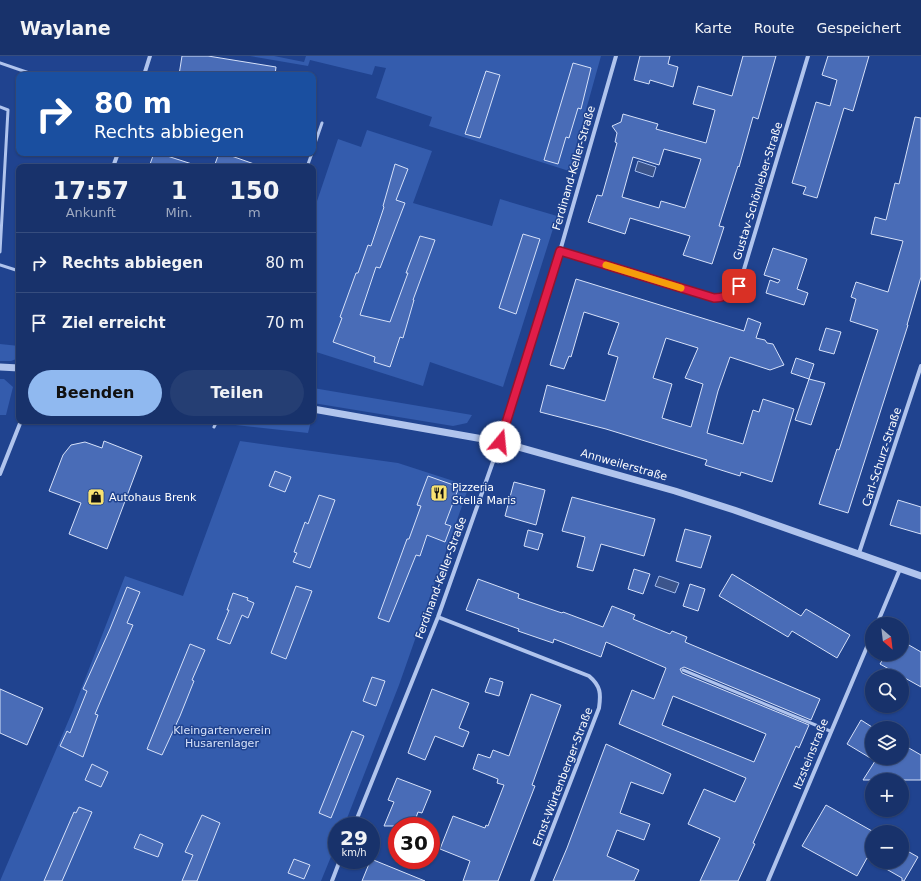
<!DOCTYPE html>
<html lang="de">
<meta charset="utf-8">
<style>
:root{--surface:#18326b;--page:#253e73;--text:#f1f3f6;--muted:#9faac1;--line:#364d7e;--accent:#90b9f0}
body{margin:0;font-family:"DejaVu Sans",sans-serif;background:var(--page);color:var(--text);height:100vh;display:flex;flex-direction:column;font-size:15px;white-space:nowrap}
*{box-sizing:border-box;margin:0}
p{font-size:13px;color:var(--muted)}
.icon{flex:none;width:22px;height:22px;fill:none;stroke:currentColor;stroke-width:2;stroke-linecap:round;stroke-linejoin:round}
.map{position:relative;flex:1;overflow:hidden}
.panel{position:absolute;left:16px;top:108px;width:300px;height:260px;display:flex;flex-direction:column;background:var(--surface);border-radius:8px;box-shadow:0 1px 3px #0004,0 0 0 1px var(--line)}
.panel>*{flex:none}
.top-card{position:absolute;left:16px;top:16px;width:300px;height:84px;border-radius:8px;box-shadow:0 1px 3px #0004,0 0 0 1px var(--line);background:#1a4fa0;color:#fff;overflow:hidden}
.needle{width:26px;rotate:152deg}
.fabs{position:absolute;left:865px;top:561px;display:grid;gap:8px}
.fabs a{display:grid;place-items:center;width:44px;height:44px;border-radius:50%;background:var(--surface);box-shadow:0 1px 3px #0004,0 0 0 1px var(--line);font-size:20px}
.speed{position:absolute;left:328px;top:761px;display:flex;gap:8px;font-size:20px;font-weight:700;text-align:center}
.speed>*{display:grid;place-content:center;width:52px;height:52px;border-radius:50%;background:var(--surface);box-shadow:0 1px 3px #0004,0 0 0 1px var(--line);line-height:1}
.speed small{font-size:10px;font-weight:400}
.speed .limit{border:6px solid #d22;background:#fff;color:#111}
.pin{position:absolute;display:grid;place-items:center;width:34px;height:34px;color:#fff;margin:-17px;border-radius:8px;box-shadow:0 2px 6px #0006}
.me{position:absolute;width:44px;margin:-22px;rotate:17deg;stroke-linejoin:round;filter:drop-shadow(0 0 3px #0008)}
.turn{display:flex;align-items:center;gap:14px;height:84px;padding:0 12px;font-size:18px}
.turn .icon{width:52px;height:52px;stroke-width:2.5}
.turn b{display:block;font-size:28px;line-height:34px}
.eta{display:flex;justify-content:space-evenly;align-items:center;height:68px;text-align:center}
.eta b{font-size:24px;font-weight:800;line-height:28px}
.button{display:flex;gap:8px;margin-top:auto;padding:8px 12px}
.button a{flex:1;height:46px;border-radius:24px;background:var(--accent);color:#111;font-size:16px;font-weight:800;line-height:46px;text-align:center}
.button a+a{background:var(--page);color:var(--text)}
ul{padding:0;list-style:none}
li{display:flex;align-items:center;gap:12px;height:60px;padding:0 12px;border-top:1px solid var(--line)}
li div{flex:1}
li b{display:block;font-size:15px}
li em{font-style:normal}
header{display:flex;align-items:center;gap:24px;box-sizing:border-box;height:56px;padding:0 20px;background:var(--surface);border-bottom:1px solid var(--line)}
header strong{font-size:19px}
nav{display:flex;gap:22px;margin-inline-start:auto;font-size:14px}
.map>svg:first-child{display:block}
</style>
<header>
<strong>Waylane</strong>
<nav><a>Karte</a><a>Route</a><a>Gespeichert</a></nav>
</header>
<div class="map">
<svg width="921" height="825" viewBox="0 0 921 825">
<rect width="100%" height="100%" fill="#20438f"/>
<path fill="#345cad" d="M250,0H274L304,6L306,0H601L569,115L429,70L432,61L376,42L386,12L375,10L372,19L310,4L308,10Z
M367,74L432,95L413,147L492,170L500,143L557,160L503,331L430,306L423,330L313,295V157L338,83L361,91Z
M0,288L19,290V302L11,305H0Z
M0,323H4L13,331L6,359H0Z
M313,332L472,359L467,367L453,370L313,347Z
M227,365H311L308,377L226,368Z
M240,385L398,407L469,430L399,629L344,770H337V786L321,825H0L73,654L125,520L183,540Z"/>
<path fill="#3b548b" stroke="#a4bdee" d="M638,105L656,111L653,121L635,115Z
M659,520L679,527L675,537L655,530Z"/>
<path fill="#496cb7" stroke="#d6e1f9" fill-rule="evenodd" d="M182,0H208L276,11L275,19H179Z
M640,0H670L668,8L678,11L673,31L650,24L649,28L634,24Z
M743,0H776L758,63L753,61L739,111L738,110L719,170L724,171L712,208L683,199L690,180L630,162L625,178L588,166L597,139L602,140L617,87L615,86L617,77L612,70L621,66L623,58L658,68L656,73L706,87L715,54L693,48L698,30L732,40ZM664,93L701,103L685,152L661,145L659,152L622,141L633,101L659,109Z
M828,0H869L853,55L844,52L817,142L803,138L806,131L792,127L816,46L830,50L837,24L822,19Z
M573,7L591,12L581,53L578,52L569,82L566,81L558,108L544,104Z
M486,15L500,19L480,82L465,78Z
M915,61L921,62V221L907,269H908L848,457L819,448L837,393L839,394L878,274L850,265L856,243L851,241L856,226L888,236L903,185L871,178L875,161L886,164L895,127L899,128Z
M154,97H158L192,108V111H149Z
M219,97H223L257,109V111H214Z
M395,108L408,113L396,144L405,147L380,212L376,211L360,259L390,266L408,217H406L420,180L435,184L413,244H414L403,282L400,281L390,311L374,306L375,301L333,286L342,262L340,261L356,217H358L368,189L371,190L384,151L383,150Z
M523,178L540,183L516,258L499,252Z
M773,192L807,203L797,233L808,237L804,249L766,237L770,224L778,227L780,224L764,219Z
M576,223L744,275L748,262L761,267L756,282L765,284L767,287L773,288L784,309L770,314L730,301L718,335L707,377L743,388L753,354L759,356L763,343L794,353L772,426L741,416L740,420L705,409L707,404L606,373L540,356L547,329L605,345L618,301L608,298L619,267L584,256L571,301L569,300L564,313L550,309ZM666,282L698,292L685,322L703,328L691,371L662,362L672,328L653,322Z
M826,272L841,276L834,298L819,294Z
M796,302L814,308L809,323L791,317Z
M809,323L825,327L811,369L795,364Z
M104,385L142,400L107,493L69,478L81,447L49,435L63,399L71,389L85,386L102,392Z
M275,415L291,421L285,436L269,430Z
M428,420L459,431L445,468L451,470L445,486L427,479L420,500L416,499L389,566L378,562L407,483H409L421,450L417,449Z
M514,426L545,434L536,469L505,460Z
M319,439L335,444L310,512L293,506L297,497L294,496L305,466L308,468Z
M572,441L655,463L644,500L601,488L593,515L577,511L585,481L562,475Z
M898,444L921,451V478L890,469Z
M685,473L711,480L701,512L676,505Z
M528,474L543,478L538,494L524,490Z
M634,513L650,518L643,538L628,533Z
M732,518L801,560L806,553L850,579L837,602L792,575L788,581L719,540Z
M478,523L519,538L518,542L562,557L563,556L603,571L612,550L635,559L633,563L670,578L672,575L687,581L685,586L820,643L811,664L684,611L680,613L682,617L809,669L799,692L796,690L753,787L755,788L738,825H700L720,782L688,768L704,733L735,746L746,722L619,668L632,634L654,643L666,612L606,586L601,601L554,583L553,587L518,575L519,573L466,554ZM673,640L766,678L754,706L662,669Z
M690,528L705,533L698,555L683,550Z
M296,530L312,535L286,603L271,597Z
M127,531L140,536L127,567L133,569L95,658L98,659L83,701L60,690L67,675L70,677L87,635L83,633L110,573Z
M233,537L248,542L247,544L254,547L248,562L242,559L230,588L217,583L229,554H227Z
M902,585L921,596V631L880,608L886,598H902Z
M190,588L205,594L192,624L194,625L180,660L162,699L147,693Z
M372,621L385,625L376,650L363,645Z
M490,622L503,626L499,640L485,636Z
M0,633L43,652L27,689L0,677Z
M432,633L469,647L459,672L469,676L463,691L435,680L425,704L408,697Z
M531,638L561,649L532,729L535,730L498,825H463L470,805L440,793L453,760L485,772L486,769L488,770L504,729L497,727L498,723L473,713L478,698L490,702L493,694L509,700Z
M861,664L872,671V703L847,688Z
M352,675L364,680L331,762L319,757Z
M606,688L671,718L663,738L631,726L620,757L650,768L644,784L617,774L607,800L639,814L634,825H553L567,792Z
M902,688L921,699V724H863L877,702H902Z
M92,708L108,716L101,731L85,724Z
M397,722L431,735L422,757L418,756L413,770H384L394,746L388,744Z
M826,749L872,775V805L867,802L857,820L802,790Z
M79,751L92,756L62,825H44L74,756L76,757Z
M202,759L220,767L197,825H182L193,799L185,796Z
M140,778L163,788L158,801L134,792Z
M902,792L918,801L904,825H902V822L874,806H902Z
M294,803L310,809L304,823L288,817Z
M371,803L425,825H362Z"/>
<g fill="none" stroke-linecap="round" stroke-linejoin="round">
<path stroke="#b0c4ed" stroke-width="3" d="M0,7L35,19
M0,51L8,54L0,196
M313,93L322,67
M307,111L312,97
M0,209L19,215
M214,371L217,365
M683,614L830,675"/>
<path stroke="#b0c4ed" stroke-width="4" d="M144,19L150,0
M113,111L118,97
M560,195L714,242C724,242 732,238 739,230L808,0
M0,418L21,365
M859,497L921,310
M438,561L589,620C601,630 601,638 599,652L532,825
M877,568L900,513
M354,770L438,561L500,386L560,195L616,0
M332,825L340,804
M768,825L872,579"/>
<path stroke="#b0c4ed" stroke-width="7" d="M0,311L19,312
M313,353L500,386L675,435L734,454L921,520"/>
</g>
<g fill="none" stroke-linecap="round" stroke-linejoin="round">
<g stroke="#92132f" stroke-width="10">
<path id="route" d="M500,386L560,195L714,242C724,242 732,238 739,230"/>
</g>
<use href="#route" stroke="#e11d48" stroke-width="7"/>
<path stroke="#f59e0b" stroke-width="7" d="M606,209L681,232"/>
</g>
<defs>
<g id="restaurant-square" transform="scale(0.9)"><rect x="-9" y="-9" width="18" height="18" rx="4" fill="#f9e371" stroke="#20438f"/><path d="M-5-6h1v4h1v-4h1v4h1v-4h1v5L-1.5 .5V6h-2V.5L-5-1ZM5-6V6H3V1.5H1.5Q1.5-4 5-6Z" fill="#111"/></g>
<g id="shop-square" transform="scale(0.9)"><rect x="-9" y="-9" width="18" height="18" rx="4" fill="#f9e371" stroke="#20438f"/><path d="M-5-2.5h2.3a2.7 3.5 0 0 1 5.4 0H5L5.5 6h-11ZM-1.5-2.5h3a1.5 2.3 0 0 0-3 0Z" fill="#111"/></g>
</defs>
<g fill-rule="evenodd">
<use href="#restaurant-square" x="439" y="437"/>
<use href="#shop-square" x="96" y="441"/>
</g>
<g text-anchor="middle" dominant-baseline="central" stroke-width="3" stroke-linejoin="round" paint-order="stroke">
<g font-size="11" fill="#fff" stroke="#20438f">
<text transform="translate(574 112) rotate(-74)">Ferdinand-Keller-Straße</text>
<text transform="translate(758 135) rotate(-73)">Gustav-Schönleber-Straße</text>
<text transform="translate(882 401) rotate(-72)">Carl-Schurz-Straße</text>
<text transform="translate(624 409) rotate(16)">Annweilerstraße</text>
<text transform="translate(441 522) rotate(-70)">Ferdinand-Keller-Straße</text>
<text transform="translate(811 698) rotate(-68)">Itzsteinstraße</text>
<text transform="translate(563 721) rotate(-69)">Ernst-Würtenberger-Straße</text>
</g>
<g font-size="11" fill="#fff" stroke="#20438f" text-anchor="start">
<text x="452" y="431">Pizzeria<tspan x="452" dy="13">Stella Maris</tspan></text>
<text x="109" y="441">Autohaus Brenk</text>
</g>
<g font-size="11" fill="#d6e1f9" stroke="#20438f">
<text x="222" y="674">Kleingartenverein<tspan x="222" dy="13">Husarenlager</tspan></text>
</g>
</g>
</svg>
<div class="fabs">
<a><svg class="needle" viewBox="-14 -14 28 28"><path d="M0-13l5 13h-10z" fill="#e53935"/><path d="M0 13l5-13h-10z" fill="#9faac1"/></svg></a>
<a><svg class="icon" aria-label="search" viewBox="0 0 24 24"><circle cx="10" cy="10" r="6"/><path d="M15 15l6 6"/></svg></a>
<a><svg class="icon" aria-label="layers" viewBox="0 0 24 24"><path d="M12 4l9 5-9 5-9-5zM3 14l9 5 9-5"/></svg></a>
<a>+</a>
<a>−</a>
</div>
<div class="speed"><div>29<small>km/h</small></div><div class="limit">30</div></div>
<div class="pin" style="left:739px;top:230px;background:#d93025"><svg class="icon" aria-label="arrive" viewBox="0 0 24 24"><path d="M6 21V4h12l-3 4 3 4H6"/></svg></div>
<svg class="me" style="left:500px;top:386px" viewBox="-20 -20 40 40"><circle r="19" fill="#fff"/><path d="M0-13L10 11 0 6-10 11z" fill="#e11d48"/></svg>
<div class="top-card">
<div class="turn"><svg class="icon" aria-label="right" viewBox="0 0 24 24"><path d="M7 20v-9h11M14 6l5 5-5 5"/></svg><div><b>80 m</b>Rechts abbiegen</div></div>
</div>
<section class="panel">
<div class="eta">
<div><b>17:57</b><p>Ankunft</p></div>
<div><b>1</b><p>Min.</p></div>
<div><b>150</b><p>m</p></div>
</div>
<ul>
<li><svg class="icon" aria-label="right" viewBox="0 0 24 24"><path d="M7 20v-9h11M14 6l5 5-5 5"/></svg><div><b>Rechts abbiegen</b></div><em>80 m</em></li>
<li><svg class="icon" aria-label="arrive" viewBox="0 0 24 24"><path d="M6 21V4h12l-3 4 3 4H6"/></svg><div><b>Ziel erreicht</b></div><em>70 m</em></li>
</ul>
<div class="button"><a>Beenden</a><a>Teilen</a></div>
</section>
</div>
